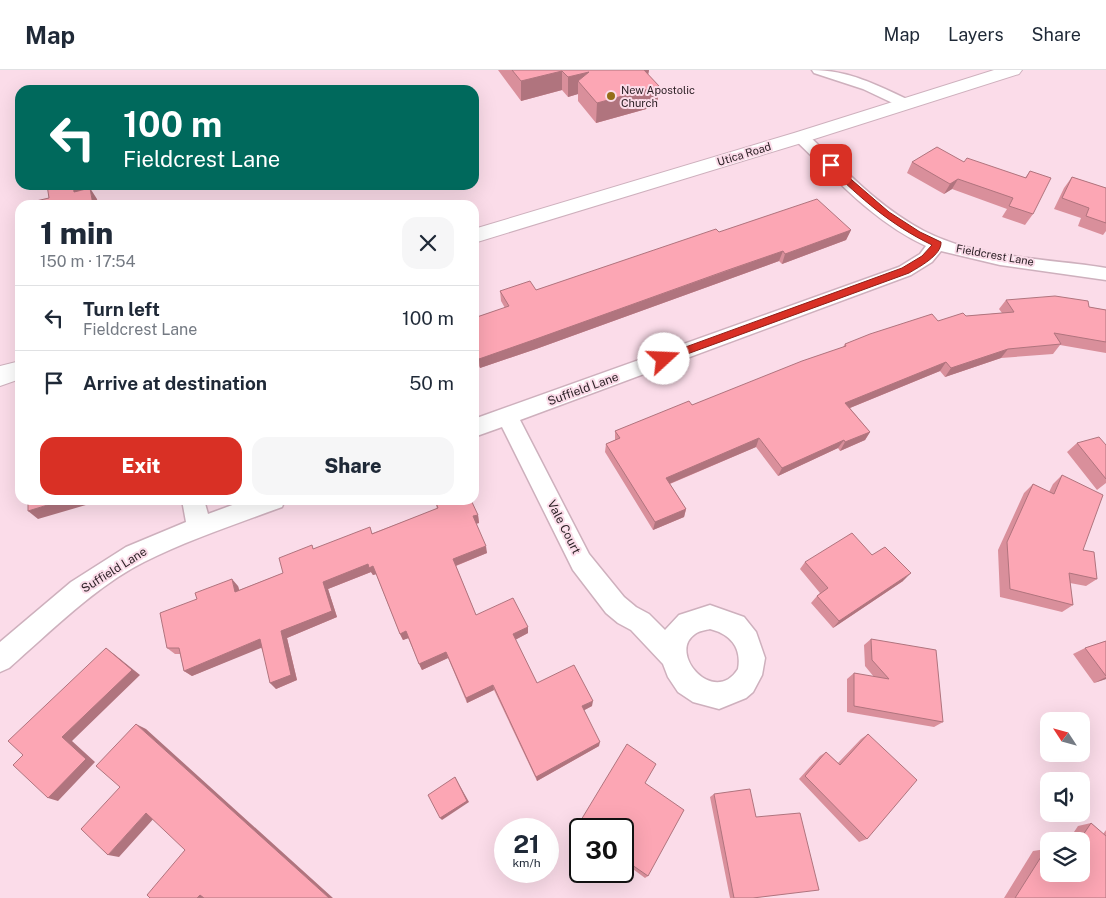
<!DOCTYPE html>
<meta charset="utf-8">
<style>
:root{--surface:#fff;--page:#f6f6f7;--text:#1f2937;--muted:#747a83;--line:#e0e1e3;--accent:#d93025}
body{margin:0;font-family:"Public Sans",sans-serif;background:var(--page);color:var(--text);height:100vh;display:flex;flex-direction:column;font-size:19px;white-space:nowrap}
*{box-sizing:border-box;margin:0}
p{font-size:16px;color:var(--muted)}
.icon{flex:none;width:28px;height:28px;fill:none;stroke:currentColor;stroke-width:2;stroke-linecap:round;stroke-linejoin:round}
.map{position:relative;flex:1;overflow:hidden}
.drawer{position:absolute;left:15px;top:130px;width:464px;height:305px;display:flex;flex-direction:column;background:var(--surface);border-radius:15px;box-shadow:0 5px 20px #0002}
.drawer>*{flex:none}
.banner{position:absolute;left:15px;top:15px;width:464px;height:105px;border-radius:15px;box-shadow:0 5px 20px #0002;background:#00695c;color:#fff;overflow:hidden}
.needle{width:32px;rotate:306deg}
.fabs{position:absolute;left:1040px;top:642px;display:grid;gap:10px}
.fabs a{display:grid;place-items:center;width:50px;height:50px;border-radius:10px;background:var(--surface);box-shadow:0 5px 20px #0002;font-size:25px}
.speed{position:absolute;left:494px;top:748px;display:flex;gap:10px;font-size:25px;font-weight:700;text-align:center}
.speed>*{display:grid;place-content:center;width:65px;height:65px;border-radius:50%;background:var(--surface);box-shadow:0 5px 20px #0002;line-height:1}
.speed small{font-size:12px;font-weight:400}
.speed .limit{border:2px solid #111;border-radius:8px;background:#fff;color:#111}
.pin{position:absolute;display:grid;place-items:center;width:42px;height:42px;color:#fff;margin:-21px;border-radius:10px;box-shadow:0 2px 8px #0006}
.me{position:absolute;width:55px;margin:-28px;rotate:70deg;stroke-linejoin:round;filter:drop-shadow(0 0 4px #0008)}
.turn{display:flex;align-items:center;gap:18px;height:105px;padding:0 25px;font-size:22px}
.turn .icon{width:65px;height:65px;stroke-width:2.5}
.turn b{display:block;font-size:35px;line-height:42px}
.round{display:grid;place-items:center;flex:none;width:52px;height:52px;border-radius:15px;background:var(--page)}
.overview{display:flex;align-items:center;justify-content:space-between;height:85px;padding:0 25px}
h1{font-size:30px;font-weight:800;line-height:38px}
.button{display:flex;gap:10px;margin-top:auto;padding:10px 25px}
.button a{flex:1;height:58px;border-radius:15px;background:var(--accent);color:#fff;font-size:20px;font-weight:800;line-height:58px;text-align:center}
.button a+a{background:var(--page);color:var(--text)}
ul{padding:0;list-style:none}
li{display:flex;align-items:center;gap:15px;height:65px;padding:0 25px;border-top:1px solid var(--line)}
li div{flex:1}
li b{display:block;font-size:19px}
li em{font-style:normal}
header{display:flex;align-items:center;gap:30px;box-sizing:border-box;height:70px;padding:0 25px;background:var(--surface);border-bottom:1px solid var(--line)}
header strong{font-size:24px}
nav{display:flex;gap:28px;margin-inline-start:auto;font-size:18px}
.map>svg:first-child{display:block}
</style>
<header>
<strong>Map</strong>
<nav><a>Map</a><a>Layers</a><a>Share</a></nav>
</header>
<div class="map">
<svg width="1106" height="828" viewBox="0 0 1106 828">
<rect width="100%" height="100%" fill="#fbdce9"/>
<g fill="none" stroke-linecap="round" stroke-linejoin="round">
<g stroke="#ceb0bd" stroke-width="3">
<path id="street" d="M812,0C848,0 877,15 909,30L912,33L909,36H899L863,19L814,3Z
M801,62L807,64C843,98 878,137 924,161C978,189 1046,188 1106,198V210L1000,195L941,181L932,192L911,205L520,350L589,484L624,527L636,537L649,544L665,560L679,545L710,535L744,547L756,562L765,588L762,605L753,622L746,628L719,639L693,632L678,622L668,607L663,594L631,560L618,553L606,543L573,500L502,357L474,367V349L899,197L920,184L926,176C874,152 836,109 795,70L793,67L795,64ZM710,559C730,564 742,577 738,599C714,637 667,583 695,564C699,561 706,560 710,559Z
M182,430H204L208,444L246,430H285L282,437C236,454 188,470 144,492C96,516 50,562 9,598L0,602V572L71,512L126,477L186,452Z"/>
</g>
<g stroke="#ceb0bd" stroke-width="2">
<path id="secondary" d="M994,0H1022L1019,4L808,71L474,173V159L794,63Z
M20,291V309L0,316V296Z"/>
</g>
<use href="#street" fill="#fff" fill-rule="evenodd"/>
<use href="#secondary" fill="#fff" fill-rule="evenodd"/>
</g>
<path fill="#d98f9b" d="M498,0H649L648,5L659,16L657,36L596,53L578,31V24L568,27L562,20L521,31Z
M912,92H964L1025,108L1030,101L1033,144L1025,155L1002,147L1007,139L952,119L944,124L907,103Z
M1072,107L1106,118V161L1103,165L1078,156L1081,148L1054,139L1064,118Z
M851,160L846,170L782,194L779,191L536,279L480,298L479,296L474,298V248L505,238L501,231L500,221L536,220L719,162Z
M1006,230L1089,237L1106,240V283L1060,275L1053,284L1001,288L945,307L940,301L850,338L870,362L865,370L840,381L838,378L778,406L756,377L670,414L686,439L684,447L653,460L605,382L606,374L615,370V361L692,335L843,277L845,274L938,251L966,246L1002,243L999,239Z
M1077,373L1106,375V413L1097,420L1067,382Z
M1062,405L1083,480L1097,509L1086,516L1070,513L1073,535L1062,542L1000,527L998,480L1024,423L1033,414L1049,422L1053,414Z
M435,430L478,445L479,453L476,454L487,483L456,496L476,545L528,557V563L515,570L537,613L592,636L584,640L599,676L537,711L494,620L467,633L448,588L422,600L408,568L403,570L400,564L376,504L373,505L371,502L328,519L337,547L287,568L297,610L276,619L261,577L192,606L184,601L180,584H175L167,578L197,529L238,516L239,520L283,503L312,475L313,479L373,463L437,439Z
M872,485L903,511L833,558L811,533L817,526L820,523L800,499L805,492Z
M871,569L943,652L934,657L847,642V609L854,603L874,607L865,596L864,575Z
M1106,571V609L1094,613L1073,584L1085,578Z
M868,664L867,769L859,772L799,709L820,686L826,682L838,693L861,669Z
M645,713L648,806L645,808L622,791V759H580L577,757L578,755Z
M714,724L756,828H730L710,727Z
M1091,753L1103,764L1106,760V828H1004L1033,781L1046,779L1049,804H1081V771H1068L1078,756Z"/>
<path fill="#b0747e" d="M639,0H649L648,5Z
M562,1V20L521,31V11Z
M589,2L578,11V24L568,27V7Z
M659,16L657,36L596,53L597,33Z
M958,109L952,119L944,124L950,114Z
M73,115H79L81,133L74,122Z
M90,118L97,129L98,135H93Z
M851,160L846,170L782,194L785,184Z
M783,181L779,191L536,279L480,298L479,289Z
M1008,279L1001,288L945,307L951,298Z
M478,287L479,296L474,298V288Z
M946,292L940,301L840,342L845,333Z
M870,362L865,370L840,381L845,372Z
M759,368L756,377L664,416L666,408Z
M844,370L838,378L778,406L782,398Z
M64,430H103L38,449L28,441Z
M686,439L684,447L653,460L655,452Z
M478,445L479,453L474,454L473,446Z
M486,476L487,483L455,496L453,489Z
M368,494L373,496L377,504L373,505L371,502L328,519L337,547L287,568L297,610L276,619L270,613L281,561L323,512Z
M911,503L903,511L833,558L839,551Z
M232,509L238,516L242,529L235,522Z
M528,557V563L513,571V564Z
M406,561L409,568L403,570L400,564Z
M260,569L266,576L192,606L184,601Z
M106,578L114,584L140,605L72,671L95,692L58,731L48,728L62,667Z
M446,582L448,588L422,600L419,594Z
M1106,607V609L1094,613Z
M493,615L494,620L467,633L466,628Z
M593,631L592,636L581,642L582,636Z
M136,654L146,659L333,828H329Z
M600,672L599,676L537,711L536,707Z
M455,707L469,732L442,750L440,748Z
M146,743L156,746L119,787L108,785Z
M200,825L207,828H197Z"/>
<path fill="#fca6b4" stroke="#b0747e" d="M512,0H644L659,16L597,33L578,11L589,2L568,7L562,1L521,11Z
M937,77L964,92L967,88L1026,108L1030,101L1051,108L1033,144L1009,136L1013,128L958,109L950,114L912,92Z
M1072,107L1106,118V153L1086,146L1089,138L1062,128Z
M47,115H73L74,122L90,118L93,135H23V134L49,128Z
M817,129L851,160L785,184L783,181L728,200L536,269L479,289L478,287L474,288V248L509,236L500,221L530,211L536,220L716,159L719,162Z
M1055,226L1088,231L1089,237L1106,240V272L1054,263L1061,274L1008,279L951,298L946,292L845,333L870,362L845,372L844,370L782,398L759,368L666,408L686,439L655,452L606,374L620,368L615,361L689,331L692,335L802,291L846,276L845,274L870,264L932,244L938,251L963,243L966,246L1014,242L1006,230Z
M1099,367L1106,375V409L1077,373Z
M1062,405L1103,425L1083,480L1094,482L1097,509L1069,503L1073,535L1010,519L1007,472L1033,414L1054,424Z
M28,430H64L28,441Z
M435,430H471L478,445L473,446L486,476L453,489L476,545L513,528L528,557L513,564L537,613L574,595L593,631L582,636L600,672L536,707L493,615L466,628L446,582L419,594L406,561L400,564L373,496L369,498L368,494L323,512L332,541L281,561L291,605L270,613L260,569L184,601L179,578H167L160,543L197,529L195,523L232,509L235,522L283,503L279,488L312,475L313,479L370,457L372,464L438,438Z
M852,463L872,485L885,477L911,503L839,551L817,526L828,518L805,492Z
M871,569L936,580L943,652L854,636V603L889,609L872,590Z
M1106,571V606L1085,578Z
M106,578L132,600L62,667L86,689L48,728L13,695L23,685L8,671Z
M136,654L329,828H204L200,825L197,828H150L147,825L185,780L146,743L108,785L81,759L120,717L96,696Z
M868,664L917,710L867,769L805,706L826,682L840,695Z
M627,674L656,694L645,713L684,740L648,806L622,788V759H584L578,755Z
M455,707L467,731L440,748L428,725Z
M750,719L756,747L800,743L819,820L753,828H734L714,724Z
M1091,753L1106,766V828H1015L1046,779L1049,782V804H1081V771H1079Z"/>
<path fill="#d93025" stroke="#8d1f18" d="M831,92L889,142L920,162L941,172C942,185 919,197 909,203L668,291H661V286L902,198L922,186L932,175C889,154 862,129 828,97L827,95Z"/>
<circle fill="#956e18" stroke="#fbdce9" stroke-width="2" cx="611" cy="26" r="5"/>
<g text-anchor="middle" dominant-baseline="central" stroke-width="4" stroke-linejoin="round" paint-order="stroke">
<g font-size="11" fill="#291e23" stroke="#fbdce9" text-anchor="start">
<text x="621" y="20">New Apostolic<tspan x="621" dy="13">Church</tspan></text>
</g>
<g font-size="11" fill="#291e23" stroke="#fbdce9">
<text transform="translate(744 84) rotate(-17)">Utica Road</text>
<text transform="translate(995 185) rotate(10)">Fieldcrest Lane</text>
</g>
<g font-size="12" fill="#291e23" stroke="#fbdce9">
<text transform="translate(583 319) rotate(-20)">Suffield Lane</text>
<text transform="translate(564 457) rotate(63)">Vale Court</text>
<text transform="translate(114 500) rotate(-32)">Suffield Lane</text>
</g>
</g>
</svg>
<div class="fabs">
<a><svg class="needle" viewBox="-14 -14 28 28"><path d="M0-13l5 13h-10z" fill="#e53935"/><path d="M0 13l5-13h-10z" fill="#747a83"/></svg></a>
<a><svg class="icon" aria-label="sound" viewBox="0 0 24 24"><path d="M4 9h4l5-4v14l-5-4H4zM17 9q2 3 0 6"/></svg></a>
<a><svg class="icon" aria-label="layers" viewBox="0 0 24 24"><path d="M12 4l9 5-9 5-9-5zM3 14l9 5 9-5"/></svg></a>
</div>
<div class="speed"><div>21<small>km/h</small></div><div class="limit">30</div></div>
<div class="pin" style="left:831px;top:95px;background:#d93025"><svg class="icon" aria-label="arrive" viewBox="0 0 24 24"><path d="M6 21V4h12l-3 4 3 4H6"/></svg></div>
<svg class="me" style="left:664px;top:289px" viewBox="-20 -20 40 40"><circle r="19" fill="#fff"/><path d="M0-13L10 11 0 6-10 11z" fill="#d93025"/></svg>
<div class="banner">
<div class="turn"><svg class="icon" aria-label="left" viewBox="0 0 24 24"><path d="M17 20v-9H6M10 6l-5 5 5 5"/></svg><div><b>100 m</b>Fieldcrest Lane</div></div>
</div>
<section class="drawer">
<div class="overview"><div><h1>1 min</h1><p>150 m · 17:54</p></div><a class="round"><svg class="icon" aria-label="close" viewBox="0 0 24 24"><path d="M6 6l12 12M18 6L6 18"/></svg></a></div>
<ul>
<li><svg class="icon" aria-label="left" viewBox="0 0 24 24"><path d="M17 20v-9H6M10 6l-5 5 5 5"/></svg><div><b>Turn left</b><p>Fieldcrest Lane</p></div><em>100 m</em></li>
<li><svg class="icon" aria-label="arrive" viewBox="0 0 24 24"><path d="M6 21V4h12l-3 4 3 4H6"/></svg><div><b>Arrive at destination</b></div><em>50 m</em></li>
</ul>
<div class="button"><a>Exit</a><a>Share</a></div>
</section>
</div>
